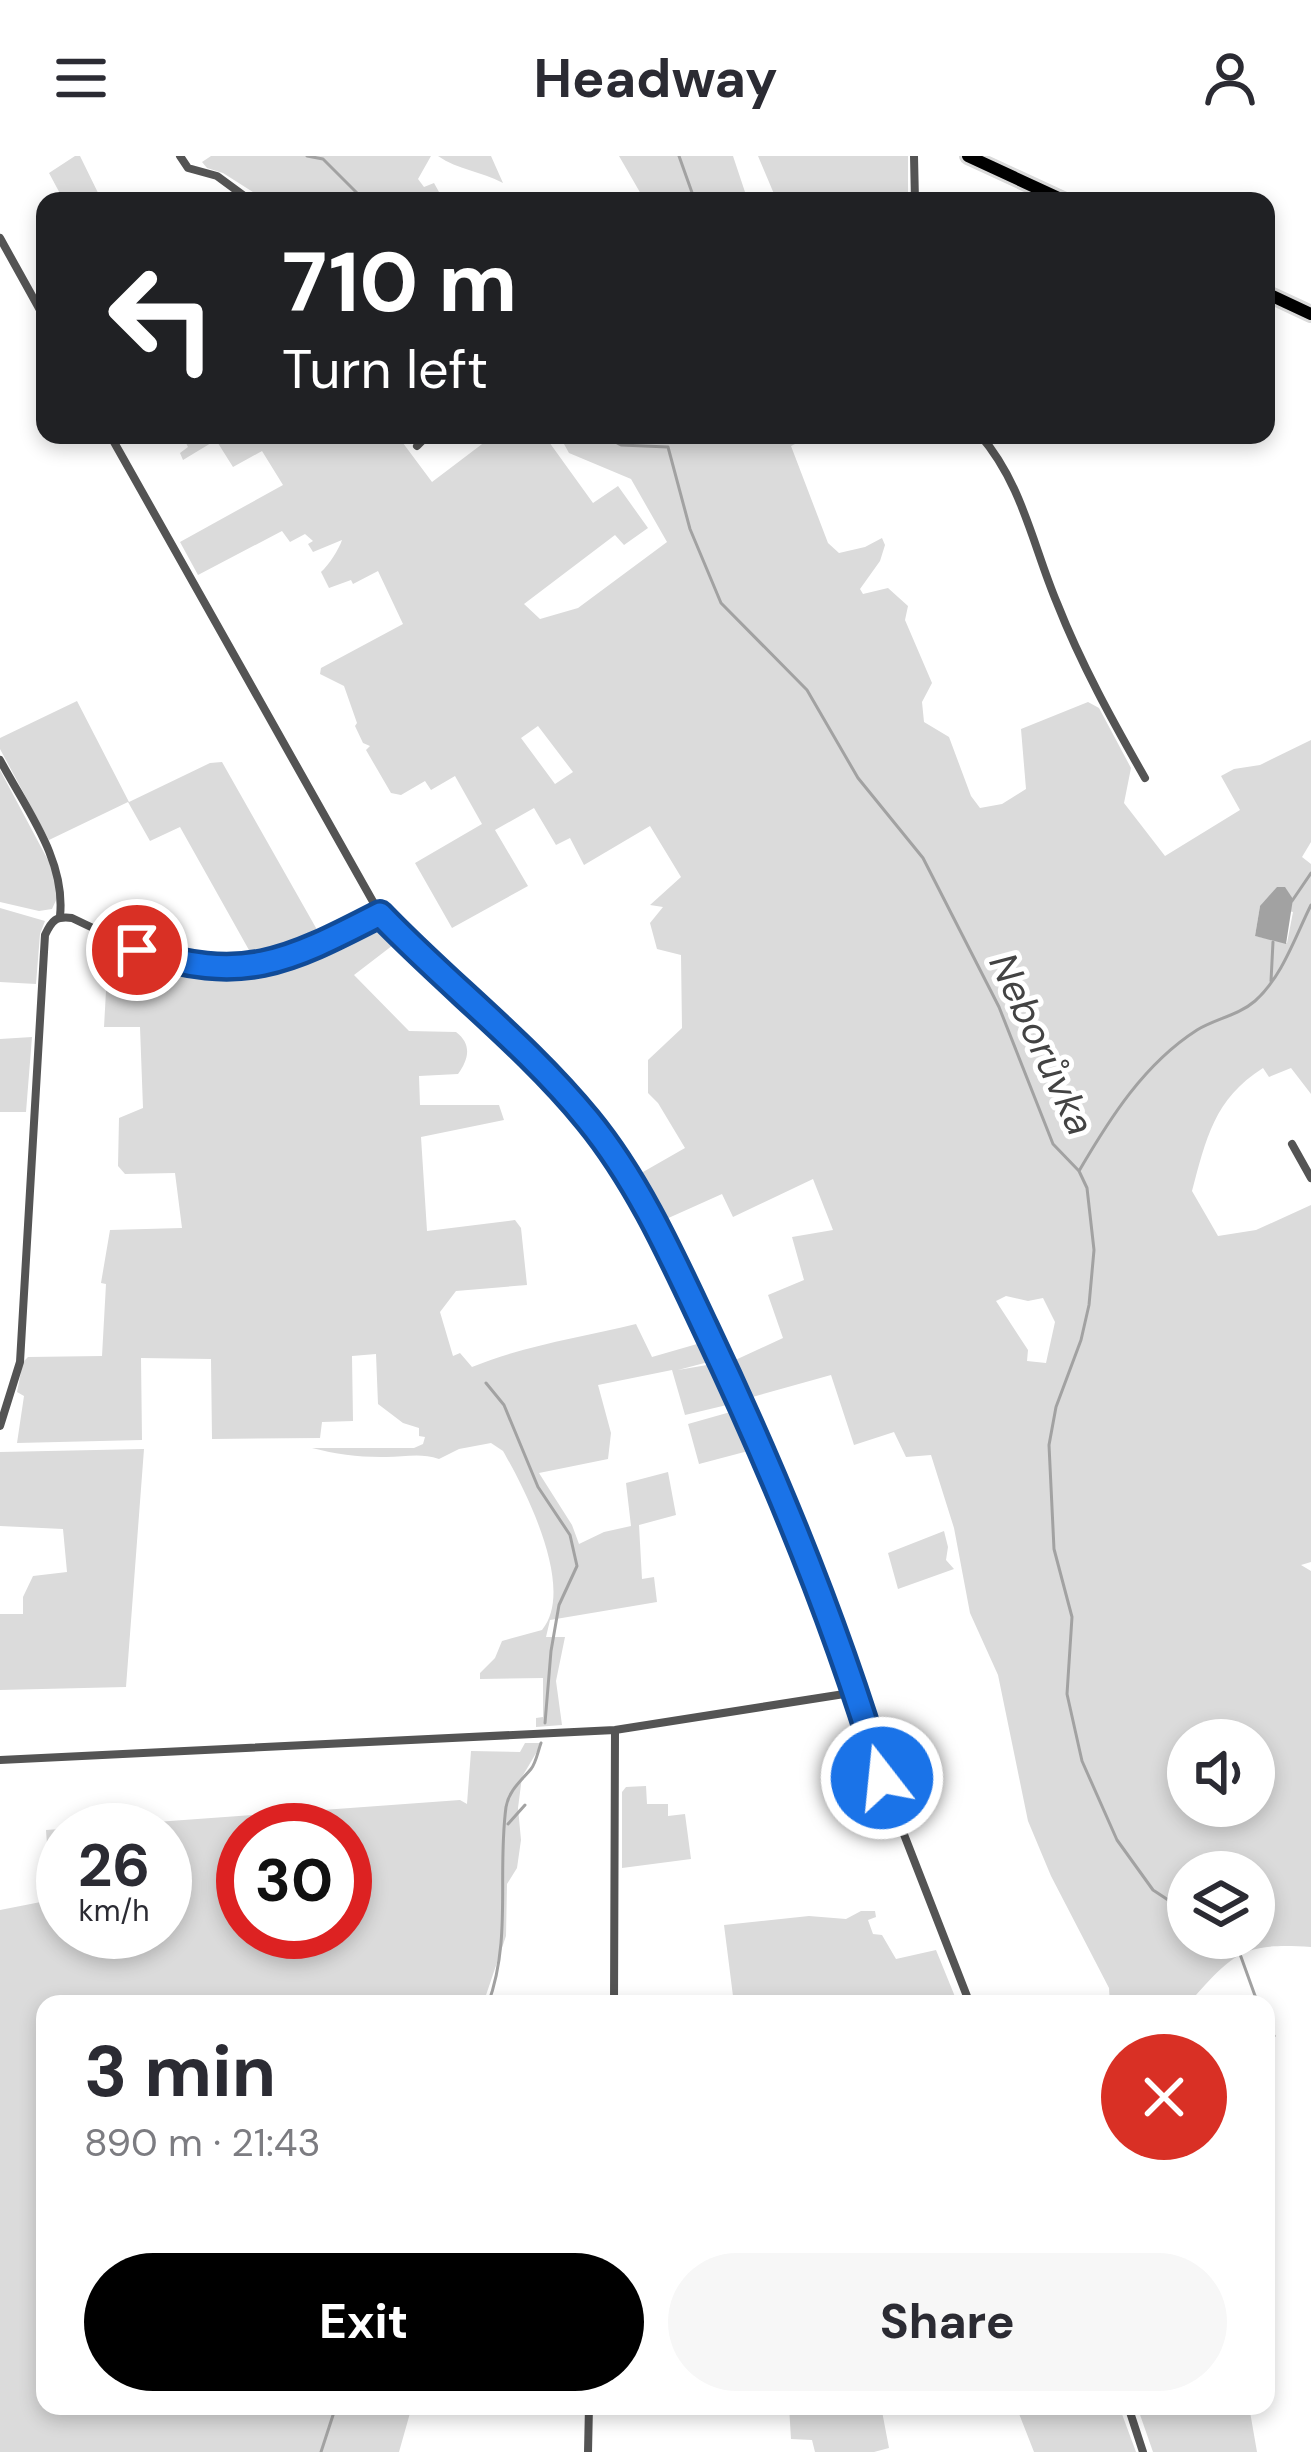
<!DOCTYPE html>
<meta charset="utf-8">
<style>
:root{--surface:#fff;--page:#f7f7f7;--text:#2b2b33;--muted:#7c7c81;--accent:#000}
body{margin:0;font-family:"DM Sans",sans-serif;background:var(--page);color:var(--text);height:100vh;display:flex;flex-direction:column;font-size:45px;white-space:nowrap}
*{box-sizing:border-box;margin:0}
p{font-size:39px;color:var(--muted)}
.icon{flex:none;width:66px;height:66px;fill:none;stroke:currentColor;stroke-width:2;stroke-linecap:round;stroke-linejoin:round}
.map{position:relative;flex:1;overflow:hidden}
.side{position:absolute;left:36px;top:1839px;width:1239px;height:420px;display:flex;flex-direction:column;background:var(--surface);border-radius:24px;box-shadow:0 6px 18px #0003}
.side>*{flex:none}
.hud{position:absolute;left:36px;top:36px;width:1239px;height:252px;border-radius:24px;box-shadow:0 6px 18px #0003;background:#202124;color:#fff;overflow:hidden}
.fabs{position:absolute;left:1167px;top:1563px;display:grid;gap:24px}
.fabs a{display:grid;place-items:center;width:108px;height:108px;border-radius:50%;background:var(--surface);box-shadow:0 6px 18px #0003;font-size:60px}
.speed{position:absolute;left:36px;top:1647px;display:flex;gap:24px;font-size:60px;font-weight:700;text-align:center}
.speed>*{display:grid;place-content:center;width:156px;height:156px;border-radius:50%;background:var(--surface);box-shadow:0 6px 18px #0003;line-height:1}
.speed small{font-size:30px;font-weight:400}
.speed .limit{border:18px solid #d22;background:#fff;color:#111}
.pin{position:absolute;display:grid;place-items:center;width:102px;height:102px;color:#fff;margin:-51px;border:6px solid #fff;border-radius:50%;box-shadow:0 3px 12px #0007}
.me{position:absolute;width:132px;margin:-66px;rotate:344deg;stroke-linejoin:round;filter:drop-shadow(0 0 9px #0008)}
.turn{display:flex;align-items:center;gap:42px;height:252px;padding:0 48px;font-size:54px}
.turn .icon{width:156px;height:156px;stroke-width:2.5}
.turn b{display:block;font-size:84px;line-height:102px}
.round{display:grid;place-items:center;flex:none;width:126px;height:126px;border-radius:63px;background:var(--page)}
.head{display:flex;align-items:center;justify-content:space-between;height:204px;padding:0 48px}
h1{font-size:72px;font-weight:700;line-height:90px}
.action{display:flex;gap:24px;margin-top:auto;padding:24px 48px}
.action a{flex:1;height:138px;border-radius:72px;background:var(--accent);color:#fff;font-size:48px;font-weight:700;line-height:138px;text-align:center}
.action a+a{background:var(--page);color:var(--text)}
header{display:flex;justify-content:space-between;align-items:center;height:156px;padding:0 48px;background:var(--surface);font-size:54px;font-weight:700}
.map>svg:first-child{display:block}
</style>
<header><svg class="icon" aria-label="menu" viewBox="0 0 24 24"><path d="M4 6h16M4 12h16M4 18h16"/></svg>Headway<svg class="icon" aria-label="person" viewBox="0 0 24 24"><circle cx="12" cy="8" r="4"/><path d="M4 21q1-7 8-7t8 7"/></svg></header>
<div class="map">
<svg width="1311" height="2296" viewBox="0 0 1311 2296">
<rect width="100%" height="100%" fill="#fff"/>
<path fill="#dbdbdb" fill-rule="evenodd" d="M75,0H80L102,45H64L49,17Z
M211,0H431L418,23L424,31L434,27L444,45H337L304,38L267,45L223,17L207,12L202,6Z
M438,0H491L503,27C481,15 458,14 438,0Z
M619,0H733L748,45H645Z
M758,0H908V45H777Z
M182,279H397L432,326L494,279H544L593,347L618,330L648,372L624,389L615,379L524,448L540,463L578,452L667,386L631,323L569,297L559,279H813L791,290L828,387L839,397L865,391L882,382L885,389L880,405L860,433L863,438L888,432L908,450L905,464L932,527L922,546L924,566L949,581L971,640L980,652L1002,648L1026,633L1021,573L1088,546L1099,552L1131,612L1124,647L1165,700L1240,654L1221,620L1234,613L1260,609L1311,584V686L1302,701L1311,708V938L1291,912L1269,921L1263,912C1214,943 1206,983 1192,1035L1218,1080L1256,1074L1311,1049V1406L1301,1409L1311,1415V1791C1241,1786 1233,1798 1188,1848H1110L1109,1832L1051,1720L1028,1665L998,1519L970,1457L954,1372L931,1299L906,1301L894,1276L854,1289L831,1219L749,1242L731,1206L783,1182L768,1139L804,1124L792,1081L833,1074L813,1023L733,1061L722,1038L664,1064L636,1020L685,992L658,947L648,937V904L682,872L681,799L657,793L650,767L663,751L650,749L681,721L650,670L584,709L570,682L556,689L534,652L495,674L528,730L452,772L415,707L482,668L455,620L431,634L425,625L401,639L391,637L366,594L370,590L363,587L355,570L357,567L344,530L320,518L321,512L403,468L378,415L353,428L351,424L329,432L321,416C329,409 339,393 342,384L313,396L308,388L313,385L305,378L290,386L282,375L198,419L180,386L283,329L262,295L233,311L216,284L183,304L180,297L188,291ZM538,570L573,616L555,628L521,582ZM1260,750L1293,756L1287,787L1255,780ZM1006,1140L1028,1145L1043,1142L1055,1166L1046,1207L1027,1205L1028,1194L996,1145ZM1188,1584H1254V1650H1188ZM1188,1716H1254V1782H1188Z
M77,545L129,646L210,607L222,606L320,779L254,803L180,671L150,685L128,646L49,684L0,593V582Z
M0,614L57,721L58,740L52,753L39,755L0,746Z
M0,752L45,765L40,778L36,828L0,826Z
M374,772L397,786L354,819L409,875L456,876C472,888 469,903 458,918L419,920L420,949H499L504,964L421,981L427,1075L515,1064L521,1072L527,1129L456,1135L440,1156L453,1200L460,1197L472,1211C523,1190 582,1181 636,1168L652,1201L704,1186L712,1205L678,1214L713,1208L731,1248L685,1259L672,1214L598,1229L611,1277L608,1303L539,1317L572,1369L579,1388L604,1376L631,1370L626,1327L668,1316L676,1359L639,1369L642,1423L654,1421L657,1446L550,1464L546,1481H565L556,1525L562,1569L536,1571V1562L543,1561V1522L480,1523V1517L495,1502L502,1485L542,1474C576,1433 526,1335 503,1295L491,1287L459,1293L439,1303C418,1296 402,1302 381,1301C357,1301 335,1298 312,1292H414L423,1288L425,1281L419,1280V1272L403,1267L378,1248L376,1198L352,1200L353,1265L322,1266L320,1282L212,1283L211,1203L141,1202L142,1284L17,1287L24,1240L17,1236L23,1206L28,1201L102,1200L106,1128L101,1127L110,1074L182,1072L175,1017L125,1018L118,1010L119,962L143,952L140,871H104L107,817L139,820L141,809L107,805L108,786C174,816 246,833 315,799C334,789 352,775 374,772Z
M32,881L26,956H0V883Z
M734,1255L752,1294L699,1308L688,1268Z
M144,1293L126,1531L0,1534V1458H23V1441L33,1420L67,1416L63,1373L0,1370V1296Z
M944,1375L948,1391L946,1404L954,1413L898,1433L888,1397Z
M525,1587H542L522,1621L518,1652L521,1684L517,1712L507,1728L506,1780L483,1848H45V2250H412L399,2296H0V1754L51,1744L46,1674L460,1644L467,1648L471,1595L520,1596ZM63,1674H165V1776H63ZM243,1674H345V1776H243Z
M646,1630L647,1648H668V1660L685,1658L691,1703L622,1712V1636L626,1631Z
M861,1755H875L876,1761L868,1764L873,1778L882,1779L896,1803L936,1794L958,1848H734L724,1769L809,1760L846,1763Z
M789,2250H881L889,2292L874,2296H815L812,2284L791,2283Z
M1016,2250H1119L1136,2296H1034Z
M1137,2250H1249L1257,2296H1153Z"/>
<path fill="#a2a2a2" d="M1277,731H1285L1293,743L1286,788L1255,780L1260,750Z"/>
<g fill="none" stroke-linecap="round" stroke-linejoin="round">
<path stroke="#a2a2a2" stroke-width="3" d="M307,0L323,3L365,45
M679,0L695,45
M602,279L621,289L668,291L690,373L721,447L807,534L858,622L923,702L999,851L1053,988L1079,1015L1087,1032L1094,1094L1089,1149L1081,1184L1056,1251L1049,1289L1054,1393L1072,1461L1067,1538L1082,1605L1117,1684L1153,1734L1188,1757
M1292,745L1311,717
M1271,825L1273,786
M1079,1015C1110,962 1144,908 1197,874C1215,863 1239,859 1255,845C1282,821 1295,781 1311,749
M486,1227L504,1249L538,1331L570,1379L577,1410L559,1449L551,1495L545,1567
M508,1668L525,1649
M1228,1782L1236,1787L1258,1848
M488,1848C512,1783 497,1718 506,1651C509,1634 521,1625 531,1613C536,1607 538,1595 541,1587
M1266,1864L1274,1880L1266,1892
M321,2296L336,2250"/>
<g stroke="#dbdbdb" stroke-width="18">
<path id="primary" d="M968,0L1065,45
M1266,137L1311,158"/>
</g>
<path stroke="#545454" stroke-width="8" d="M180,0L188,12L217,20L251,45
M914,0L915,45
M296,45H321
M0,82L45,163
M110,279L380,758L589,964L642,1046L742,1247L795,1368L857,1536L882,1622L970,1848
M980,279C1022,327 1033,390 1057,447C1081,508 1113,566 1145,622
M417,290L428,279
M0,604C26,653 66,704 60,760
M1292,988L1311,1022
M0,1270L20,1206L45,779C52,764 56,760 72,762C208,828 245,828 380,758
M0,1604L615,1574L857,1536
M614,1848L615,1574
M1128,2250L1143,2296
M588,2296L589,2250"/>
<use href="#primary" stroke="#000" stroke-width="12"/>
</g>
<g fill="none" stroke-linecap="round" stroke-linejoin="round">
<g stroke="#114b97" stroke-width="30">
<path id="route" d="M137,794C243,828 285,807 380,758C447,828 527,889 588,964C638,1025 672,1101 705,1171C775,1318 836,1466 882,1622"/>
</g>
<use href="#route" stroke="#1a73e8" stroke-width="21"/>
</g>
<g text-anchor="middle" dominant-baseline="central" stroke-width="10" stroke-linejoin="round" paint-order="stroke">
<g font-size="39" font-style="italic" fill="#434343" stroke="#fff">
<text transform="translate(1042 888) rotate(65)">Neborůvka</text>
</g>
</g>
</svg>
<div class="fabs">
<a><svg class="icon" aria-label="sound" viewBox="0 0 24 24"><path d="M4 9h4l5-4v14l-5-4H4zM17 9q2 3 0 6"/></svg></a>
<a><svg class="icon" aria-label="layers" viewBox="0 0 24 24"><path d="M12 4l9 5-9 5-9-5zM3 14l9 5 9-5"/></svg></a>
</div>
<div class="speed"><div>26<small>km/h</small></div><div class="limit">30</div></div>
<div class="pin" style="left:137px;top:794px;background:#d93025"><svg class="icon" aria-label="arrive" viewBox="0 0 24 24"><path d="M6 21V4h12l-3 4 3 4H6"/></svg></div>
<svg class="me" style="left:882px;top:1622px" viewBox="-20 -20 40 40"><circle r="17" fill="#1a73e8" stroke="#fff" stroke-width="3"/><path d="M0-11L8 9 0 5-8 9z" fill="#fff"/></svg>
<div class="hud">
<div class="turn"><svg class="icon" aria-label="left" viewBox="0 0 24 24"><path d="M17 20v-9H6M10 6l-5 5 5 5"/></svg><div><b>710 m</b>Turn left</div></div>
</div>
<section class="side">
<div class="head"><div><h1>3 min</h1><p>890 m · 21:43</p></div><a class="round" style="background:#d93025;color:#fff"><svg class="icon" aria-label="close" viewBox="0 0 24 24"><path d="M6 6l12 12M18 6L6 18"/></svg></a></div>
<div class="action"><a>Exit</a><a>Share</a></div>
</section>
</div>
